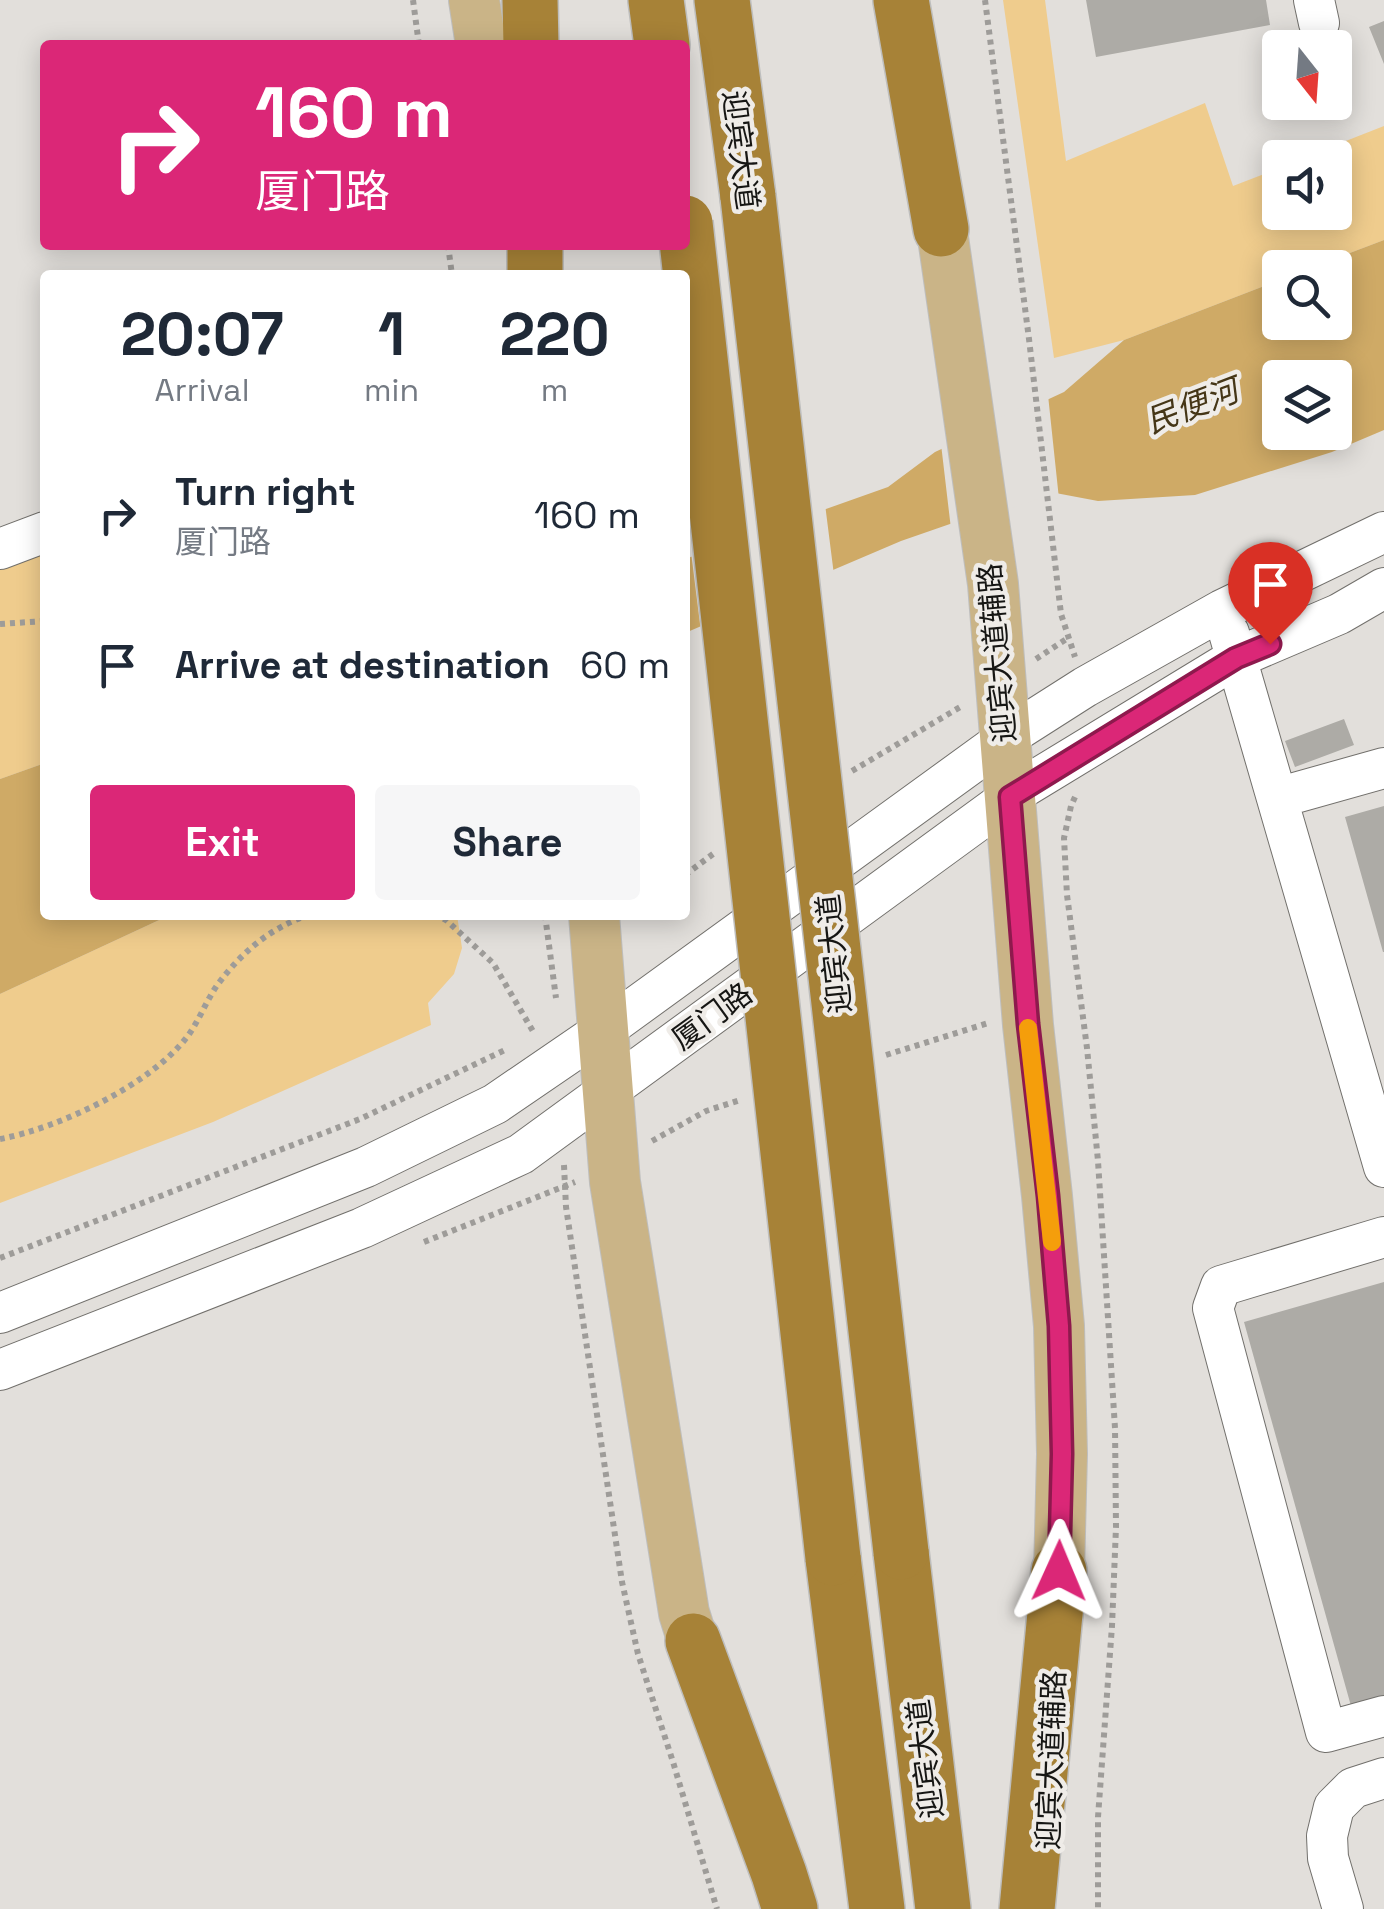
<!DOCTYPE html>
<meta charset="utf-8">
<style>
:root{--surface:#fff;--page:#f6f6f7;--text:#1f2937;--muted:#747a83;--accent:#db2777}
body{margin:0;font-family:"Space Grotesk","Noto Sans SC",sans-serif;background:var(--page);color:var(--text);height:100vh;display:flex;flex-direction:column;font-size:38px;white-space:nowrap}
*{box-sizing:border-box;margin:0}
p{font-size:32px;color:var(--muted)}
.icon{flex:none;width:55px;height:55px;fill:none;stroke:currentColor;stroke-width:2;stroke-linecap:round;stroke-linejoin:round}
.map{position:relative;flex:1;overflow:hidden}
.side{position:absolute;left:40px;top:270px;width:650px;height:650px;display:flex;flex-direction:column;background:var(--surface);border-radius:10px;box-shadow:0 5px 25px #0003}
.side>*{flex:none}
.banner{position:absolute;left:40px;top:40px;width:650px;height:210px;border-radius:10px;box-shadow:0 5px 25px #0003;background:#db2777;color:#fff;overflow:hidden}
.needle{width:65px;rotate:163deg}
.buttons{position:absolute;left:1262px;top:30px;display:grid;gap:20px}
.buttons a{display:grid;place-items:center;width:90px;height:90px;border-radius:10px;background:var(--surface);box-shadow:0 5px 25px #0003;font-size:50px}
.pin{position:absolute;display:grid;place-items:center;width:85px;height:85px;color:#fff;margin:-102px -42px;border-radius:50% 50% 50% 0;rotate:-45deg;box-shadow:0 0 10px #0007}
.pin .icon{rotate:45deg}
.me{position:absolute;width:110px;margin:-55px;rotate:1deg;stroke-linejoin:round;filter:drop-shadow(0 0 8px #0008)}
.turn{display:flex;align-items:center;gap:35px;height:210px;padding:0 50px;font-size:45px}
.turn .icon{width:130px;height:130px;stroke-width:2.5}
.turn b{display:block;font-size:70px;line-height:85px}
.eta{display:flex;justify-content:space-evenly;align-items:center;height:170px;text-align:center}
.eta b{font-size:60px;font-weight:700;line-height:70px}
.primary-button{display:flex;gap:20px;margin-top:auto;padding:20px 50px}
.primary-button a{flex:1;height:115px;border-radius:10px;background:var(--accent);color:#fff;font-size:40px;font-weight:700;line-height:115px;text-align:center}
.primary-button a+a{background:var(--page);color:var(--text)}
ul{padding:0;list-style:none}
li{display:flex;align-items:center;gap:30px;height:150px;padding:0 50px}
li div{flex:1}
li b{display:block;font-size:38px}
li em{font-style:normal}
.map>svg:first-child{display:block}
</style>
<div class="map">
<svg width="1384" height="1909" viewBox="0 0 1384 1909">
<rect width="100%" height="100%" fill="#e2dfdb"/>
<path fill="#efcc8d" d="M1003,0H1045L1066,161L1205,103L1233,186L1280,168V212H1335V158L1305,157L1384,126V240L1313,267L1280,268V280L1124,340L1054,358Z
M45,551V763L0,779V569Z
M170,915H457L462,948L454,974L428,1003L431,1025L213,1122L0,1203V994Z"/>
<path fill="#cfaa66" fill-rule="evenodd" d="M1384,240V430L1332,452L1195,495L1098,501L1045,491L901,541L685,633V559L888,487L935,452L1064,392L1124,340L1280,280V322H1335V268L1313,267ZM1280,378H1335V432H1280Z
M45,763V915H170L0,994V779Z"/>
<path fill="#e2dfdb" d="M1048,395L1059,499L1046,496L951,529L941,444Z
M825,504L834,575L701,632L691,552Z"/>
<path fill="#adaba6" d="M1086,0H1266L1270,25L1096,57Z
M1384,21V64L1369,27Z
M1344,719L1354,745L1295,767L1285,741Z
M1384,806V952H1383L1345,817Z
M1384,1282V1697L1351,1706L1244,1322Z"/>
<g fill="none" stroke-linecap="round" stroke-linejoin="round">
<g stroke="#72706c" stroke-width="42">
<path id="minor" d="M1314,0L1319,23
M0,549L45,532
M1229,633L1384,1167
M1277,798L1384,768
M1384,1237L1221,1286L1213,1308L1326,1732L1384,1716
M0,1313L366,1167L495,1104L615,1022L1016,731L1085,687L1222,610L1384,532
M0,1370L362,1228L521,1154L1024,787L1236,658L1339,614L1384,588
M1343,1909L1328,1858L1327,1836L1334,1807L1353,1788L1384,1778"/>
</g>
<g stroke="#bebebd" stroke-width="52">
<path id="major" d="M474,0L481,45
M936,189L993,584L1028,1025L1047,1196L1059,1326L1062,1454L1058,1612
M594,915L615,1182L684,1613L705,1680"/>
</g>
<g stroke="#bebebd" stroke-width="58">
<path id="highway" d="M530,0L531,45
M656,0L662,45
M722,0L748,197
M901,0L941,229
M535,245V275
M901,1552L943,1909
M833,1558L877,1909
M693,1641L779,1874L790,1909
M1027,1909L1059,1571"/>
</g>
<path stroke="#9e9c99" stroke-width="6" stroke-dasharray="5 5" stroke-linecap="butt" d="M413,0L419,45
M985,0L1029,339L1061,614L1075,657
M448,245L452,275
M0,624L45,621
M1036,659L1068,638
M852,771L962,706
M1075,797L1071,806L1064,838L1067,895L1087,1048L1098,1161L1115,1428L1116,1527L1112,1626L1098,1817V1909
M685,875L713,854
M434,915L446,920L493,963L534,1033
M545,915L556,998
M886,1055L988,1023
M0,1139C59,1128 150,1085 187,1037C199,1021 206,1001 218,984C243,951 269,929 308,915
M652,1141L706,1111L740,1100
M564,1165L566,1207L622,1582L638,1654L673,1762L717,1909
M424,1242L575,1182
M0,1258L360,1119L507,1049"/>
<use href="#minor" stroke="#fff" stroke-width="40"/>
<use href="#major" stroke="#cab487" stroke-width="50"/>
<use href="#highway" stroke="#a78237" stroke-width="55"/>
<g stroke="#bebebd" stroke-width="58" stroke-linecap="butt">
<path id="highway-bridge" d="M748,197L901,1552
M685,223L833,1558"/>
</g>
<use href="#highway-bridge" stroke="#a78237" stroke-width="55"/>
</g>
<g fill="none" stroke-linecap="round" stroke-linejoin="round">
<g stroke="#8e194d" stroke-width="25">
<path id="route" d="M1059,1571L1062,1454L1059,1326L1048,1196L1028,1024L1010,797L1236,658L1270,644"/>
</g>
<use href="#route" stroke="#db2777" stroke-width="18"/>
<path stroke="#f59e0b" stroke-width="18" d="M1028,1028L1052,1242"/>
</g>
<g text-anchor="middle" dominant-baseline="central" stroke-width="9" stroke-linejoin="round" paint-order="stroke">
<g font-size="30" fill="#161614" stroke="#efece8">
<text transform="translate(741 150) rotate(83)">迎宾大道</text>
<text transform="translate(997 653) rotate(-95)">迎宾大道辅路</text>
<text transform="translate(834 954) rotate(-96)">迎宾大道</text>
<text transform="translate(712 1016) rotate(-36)">厦门路</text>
<text transform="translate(925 1759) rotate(-97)">迎宾大道</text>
<text transform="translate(1051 1760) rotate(-88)">迎宾大道辅路</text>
</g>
<g font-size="32" font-style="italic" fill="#453617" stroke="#efece8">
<text transform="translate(1192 406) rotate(-21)">民便河</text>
</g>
</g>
</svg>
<div class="buttons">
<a><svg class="needle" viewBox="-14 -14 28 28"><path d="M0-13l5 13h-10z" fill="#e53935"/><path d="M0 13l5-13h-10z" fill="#747a83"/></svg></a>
<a><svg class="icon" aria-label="sound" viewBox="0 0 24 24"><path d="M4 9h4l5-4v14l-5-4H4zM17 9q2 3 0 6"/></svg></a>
<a><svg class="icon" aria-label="search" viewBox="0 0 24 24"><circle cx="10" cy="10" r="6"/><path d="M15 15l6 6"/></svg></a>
<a><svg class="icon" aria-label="layers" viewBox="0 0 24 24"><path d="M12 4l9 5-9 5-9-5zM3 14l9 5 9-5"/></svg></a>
</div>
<div class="pin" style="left:1270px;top:644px;background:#d93025"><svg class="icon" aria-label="arrive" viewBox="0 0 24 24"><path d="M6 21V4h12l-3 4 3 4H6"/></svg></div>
<svg class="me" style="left:1059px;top:1571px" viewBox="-20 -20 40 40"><path d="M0-17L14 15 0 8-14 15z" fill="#db2777" stroke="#fff" stroke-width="4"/></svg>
<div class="banner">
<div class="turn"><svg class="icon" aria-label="right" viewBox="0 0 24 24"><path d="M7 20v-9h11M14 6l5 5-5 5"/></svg><div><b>160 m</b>厦门路</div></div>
</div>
<section class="side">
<div class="eta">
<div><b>20:07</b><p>Arrival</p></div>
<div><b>1</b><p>min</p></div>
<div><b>220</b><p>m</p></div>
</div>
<ul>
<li><svg class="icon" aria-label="right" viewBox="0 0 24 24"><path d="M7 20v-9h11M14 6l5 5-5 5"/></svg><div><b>Turn right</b><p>厦门路</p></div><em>160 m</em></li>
<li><svg class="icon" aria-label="arrive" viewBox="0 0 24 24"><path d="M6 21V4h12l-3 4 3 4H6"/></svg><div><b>Arrive at destination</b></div><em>60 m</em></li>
</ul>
<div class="primary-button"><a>Exit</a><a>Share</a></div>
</section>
</div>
